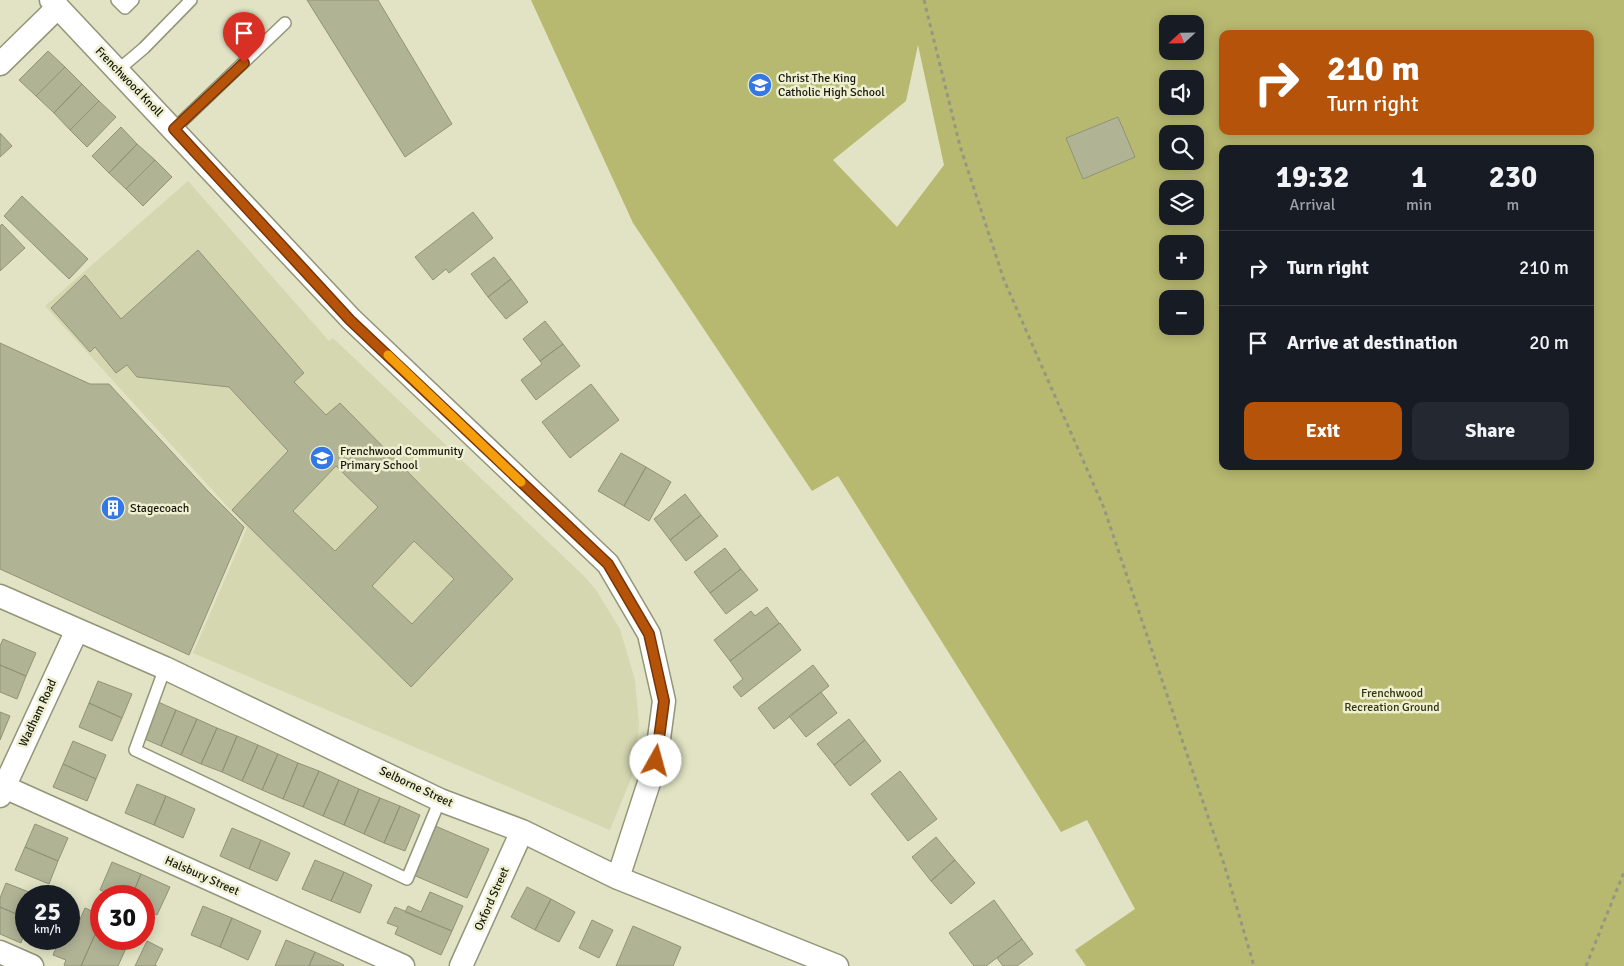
<!DOCTYPE html>
<meta charset="utf-8">
<style>
:root{--surface:#171b24;--page:#242831;--text:#f1f3f6;--muted:#9ea1a6;--line:#363941;--accent:#b45309}
body{margin:0;font-family:Signika,sans-serif;background:var(--page);color:var(--text);height:100vh;display:flex;flex-direction:column;font-size:19px;white-space:nowrap}
*{box-sizing:border-box;margin:0}
p{font-size:16px;color:var(--muted)}
.icon{flex:none;width:28px;height:28px;fill:none;stroke:currentColor;stroke-width:2;stroke-linecap:round;stroke-linejoin:round}
.map{position:relative;flex:1;overflow:hidden}
.panel{position:absolute;left:1219px;top:145px;width:375px;height:325px;display:flex;flex-direction:column;background:var(--surface);border-radius:10px;box-shadow:0 2px 12px #0003}
.panel>*{flex:none}
.top-card{position:absolute;left:1219px;top:30px;width:375px;height:105px;border-radius:10px;box-shadow:0 2px 12px #0003;background:#b45309;color:#fff;overflow:hidden}
.needle{width:32px;rotate:248deg}
.fabs{position:absolute;left:1159px;top:15px;display:grid;gap:10px}
.fabs a{display:grid;place-items:center;width:45px;height:45px;border-radius:10px;background:var(--surface);box-shadow:0 2px 12px #0003;font-size:25px}
.speed{position:absolute;left:15px;top:885px;display:flex;gap:10px;font-size:25px;font-weight:700;text-align:center}
.speed>*{display:grid;place-content:center;width:65px;height:65px;border-radius:50%;background:var(--surface);box-shadow:0 2px 12px #0003;line-height:1}
.speed small{font-size:12px;font-weight:400}
.speed .limit{border:8px solid #d22;background:#fff;color:#111}
.pin{position:absolute;display:grid;place-items:center;width:42px;height:42px;color:#fff;margin:-51px -21px;border-radius:50% 50% 50% 0;rotate:-45deg;box-shadow:0 0 5px #0007}
.pin .icon{rotate:45deg}
.me{position:absolute;width:55px;margin:-28px;rotate:7deg;stroke-linejoin:round;filter:drop-shadow(0 0 4px #0008)}
.turn{display:flex;align-items:center;gap:18px;height:105px;padding:0 25px;font-size:22px}
.turn .icon{width:65px;height:65px;stroke-width:2.5}
.turn b{display:block;font-size:35px;line-height:42px}
.eta{display:flex;justify-content:space-evenly;align-items:center;height:85px;text-align:center}
.eta b{font-size:30px;font-weight:800;line-height:35px}
.button{display:flex;gap:10px;margin-top:auto;padding:10px 25px}
.button a{flex:1;height:58px;border-radius:10px;background:var(--accent);color:#fff;font-size:20px;font-weight:800;line-height:58px;text-align:center}
.button a+a{background:var(--page);color:var(--text)}
ul{padding:0;list-style:none}
li{display:flex;align-items:center;gap:15px;height:75px;padding:0 25px;border-top:1px solid var(--line)}
li div{flex:1}
li b{display:block;font-size:19px}
li em{font-style:normal}
.map>svg:first-child{display:block}
</style>
<div class="map">
<svg width="1624" height="966" viewBox="0 0 1624 966">
<rect width="100%" height="100%" fill="#e1e3c4"/>
<path fill="#d5d7b1" d="M188,181L329,341L333,338L584,576L596,590L620,629L635,680L639,724L637,747L643,749L610,830L193,653L247,528L45,306Z"/>
<path fill="#b7b970" fill-rule="evenodd" d="M531,0H1624V966H1086L1075,950L1135,909L1087,820L1061,832L838,476L812,491L633,223ZM1168,24H1195V51H1168ZM1222,34H1590V131H1222ZM918,45L944,165L897,227L833,160L906,101ZM1168,79H1195V106H1168ZM1168,134H1195V161H1168ZM1222,149H1590V466H1222ZM1168,189H1195V216H1168ZM1168,244H1195V271H1168ZM1168,299H1195V326H1168Z"/>
<path fill="#b1b395" stroke="#919376" fill-rule="evenodd" d="M307,0H378L452,124L405,157Z
M48,51L65,67L36,96L19,80Z
M65,67L82,84L54,113L36,96Z
M82,84L99,101L70,130L54,113Z
M99,101L116,117L87,147L70,130Z
M1118,117L1135,157L1083,179L1066,138Z
M121,127L137,144L109,173L92,156Z
M0,133L12,146L0,157Z
M137,144L155,160L126,189L109,173Z
M155,160L172,177L143,206L126,189Z
M22,196L88,259L69,279L4,216Z
M473,212L493,238L449,273L446,269L433,280L415,257Z
M2,224L25,248L0,271V226Z
M198,250L304,373L294,382L326,415L340,403L513,579L411,687L232,510L288,451L229,387L137,377L127,365L116,373L95,347L90,352L51,308L85,275L121,319ZM336,466L378,507L335,551L293,511ZM414,541L454,579L412,624L372,586Z
M494,257L511,279L488,297L471,274Z
M511,279L528,302L506,319L488,297Z
M545,321L563,344L540,361L523,339Z
M0,343L90,384H109L207,490L244,527L189,655L0,569Z
M563,344L580,366L536,400L521,380L542,364L540,361Z
M591,384L619,420L570,458L542,422Z
M621,453L646,467L624,506L598,491Z
M646,467L671,482L649,521L624,506Z
M685,494L701,515L670,540L654,519Z
M701,515L718,536L686,561L670,540Z
M725,548L741,569L710,593L694,572Z
M741,569L758,590L726,614L710,593Z
M767,607L779,623L730,661L714,640L751,611L755,616Z
M780,623L801,650L741,697L733,687L743,679L730,661Z
M3,639L36,653L26,676L0,665V646Z
M0,665L26,676L17,699L0,692Z
M813,665L829,686L774,729L758,708Z
M98,681L132,694L122,718L89,703Z
M821,692L837,713L806,737L789,716Z
M156,701L176,710L161,746L140,737Z
M89,703L122,718L112,741L79,727Z
M176,710L197,719L181,755L161,746Z
M0,712L10,716L0,740Z
M197,719L217,728L201,764L181,755Z
M849,719L865,740L834,765L817,744Z
M217,728L237,736L222,772L201,764Z
M237,736L258,745L242,781L222,772Z
M865,740L881,761L850,786L834,765Z
M73,741L106,755L96,779L63,764Z
M258,745L278,754L262,790L242,781Z
M278,754L298,763L283,799L262,790Z
M298,763L319,771L303,807L283,799Z
M63,764L96,779L87,801L53,787Z
M319,771L339,780L323,816L303,807Z
M900,771L937,819L908,841L871,794Z
M339,780L359,789L344,825L323,816Z
M137,784L166,796L154,825L125,813Z
M359,789L380,798L364,834L344,825Z
M166,796L195,809L183,838L154,825Z
M380,798L400,806L384,843L364,834Z
M400,806L420,815L405,851L384,843Z
M35,824L68,838L58,861L25,847Z
M433,825L489,849L467,898L411,874Z
M232,828L261,840L249,869L220,856Z
M936,837L955,860L931,881L912,857Z
M261,840L290,853L277,881L249,869Z
M25,847L58,861L49,884L15,870Z
M315,860L344,872L331,901L302,889Z
M955,860L975,883L951,904L931,881Z
M112,862L141,874L132,896H114L100,890Z
M344,872L372,885L360,913L331,901Z
M141,874L170,887L157,915L144,909V896H132Z
M6,883L39,896H26V918L0,907V898Z
M527,887L551,899L535,930L511,917Z
M430,892L463,906L452,931L405,912L408,906L421,912Z
M551,899L575,912L559,942L535,930Z
M994,900L1022,939L986,966H974L949,933Z
M203,906L232,918L220,947L191,935Z
M0,907L26,918V929L21,943L0,934Z
M395,907L452,931L441,955L395,934L398,927L387,923Z
M85,908L101,915V921L81,966H66L64,965L66,960L53,955L60,939H69V920L78,924Z
M232,918L261,931L248,960L220,947Z
M592,920L613,930L599,958L579,948Z
M101,921V939H113L127,946L118,966H81Z
M633,926L681,947L673,966H616Z
M1022,939L1033,954L1017,966H1003L997,958Z
M286,940L315,952L309,966H275Z
M147,941L163,949L155,965L157,966H135Z
M315,952L344,965L343,966H309Z"/>
<g fill="none" stroke-linecap="round" stroke-linejoin="round">
<g stroke="#939578" stroke-width="14">
<path id="service" d="M117,0L125,8L133,0
M118,70L144,48L191,0
M174,129L285,23
M165,668L135,750L407,879L440,800"/>
</g>
<g stroke="#939578" stroke-width="25">
<path id="minor" d="M51,0L351,319L608,564L649,634L664,701L656,761L618,878
M0,64L58,7
M0,596L165,668L440,800L522,831L618,878L837,966
M0,785L403,966
M0,796L77,630
M0,952L32,966
M461,966L522,831"/>
</g>
<path stroke="#95977f" stroke-width="3" stroke-dasharray="4 4" stroke-linecap="butt" d="M924,0L960,146L1004,280L1104,508L1224,864L1254,966
M1586,966L1624,872"/>
<use href="#service" stroke="#fff" stroke-width="11"/>
<use href="#minor" stroke="#fff" stroke-width="22"/>
</g>
<g fill="none" stroke-linecap="round" stroke-linejoin="round">
<g stroke="#753606" stroke-width="12">
<path id="route" d="M244,63L174,129L350,320L608,564L649,634L664,701L656,761"/>
</g>
<use href="#route" stroke="#b45309" stroke-width="9"/>
<path stroke="#f59e0b" stroke-width="9" d="M388,355L521,482"/>
</g>
<defs>
<g id="school-disc" transform="scale(1.25)"><circle r="9.5" fill="#3478e6" stroke="#eef0d1"/><path d="M0-5L7-2L0 1L-7-2ZM-4 1L0 2.5L4 1V4Q0 6-4 4Z" fill="#fff"/></g>
<g id="building-disc" transform="scale(1.25)"><circle r="9.5" fill="#3478e6" stroke="#eef0d1"/><path d="M-4-6H4V6H1V3H-1V6H-4ZM-2.5-4.3h1.7v1.8h-1.7ZM.8-4.3h1.7v1.8H.8ZM-2.5-1h1.7V.8h-1.7ZM.8-1h1.7V.8H.8Z" fill="#fff"/></g>
</defs>
<g fill-rule="evenodd">
<use href="#school-disc" x="760" y="85"/>
<use href="#school-disc" x="322" y="458"/>
<use href="#building-disc" x="113" y="508"/>
</g>
<g text-anchor="middle" dominant-baseline="central" stroke-width="5" stroke-linejoin="round" paint-order="stroke">
<g font-size="12" fill="#18180d" stroke="#eef0d1" text-anchor="start">
<text x="778" y="78">Christ The King<tspan x="778" dy="14">Catholic High School</tspan></text>
<text x="340" y="451">Frenchwood Community<tspan x="340" dy="14">Primary School</tspan></text>
<text x="130" y="508">Stagecoach</text>
</g>
<g font-size="12" fill="#18180d" stroke="#eef0d1">
<text transform="translate(129 82) rotate(46)">Frenchwood Knoll</text>
<text transform="translate(38 713) rotate(-65)">Wadham Road</text>
<text transform="translate(416 787) rotate(25)">Selborne Street</text>
<text transform="translate(202 876) rotate(24)">Halsbury Street</text>
<text transform="translate(492 899) rotate(-66)">Oxford Street</text>
</g>
<g font-size="12" fill="#343413" stroke="#eef0d1">
<text x="1392" y="693">Frenchwood<tspan x="1392" dy="14">Recreation Ground</tspan></text>
</g>
</g>
</svg>
<div class="fabs">
<a><svg class="needle" viewBox="-14 -14 28 28"><path d="M0-13l5 13h-10z" fill="#e53935"/><path d="M0 13l5-13h-10z" fill="#9ea1a6"/></svg></a>
<a><svg class="icon" aria-label="sound" viewBox="0 0 24 24"><path d="M4 9h4l5-4v14l-5-4H4zM17 9q2 3 0 6"/></svg></a>
<a><svg class="icon" aria-label="search" viewBox="0 0 24 24"><circle cx="10" cy="10" r="6"/><path d="M15 15l6 6"/></svg></a>
<a><svg class="icon" aria-label="layers" viewBox="0 0 24 24"><path d="M12 4l9 5-9 5-9-5zM3 14l9 5 9-5"/></svg></a>
<a>+</a>
<a>−</a>
</div>
<div class="speed"><div>25<small>km/h</small></div><div class="limit">30</div></div>
<div class="pin" style="left:244px;top:63px;background:#d93025"><svg class="icon" aria-label="arrive" viewBox="0 0 24 24"><path d="M6 21V4h12l-3 4 3 4H6"/></svg></div>
<svg class="me" style="left:656px;top:761px" viewBox="-20 -20 40 40"><circle r="19" fill="#fff"/><path d="M0-13L10 11 0 6-10 11z" fill="#b45309"/></svg>
<div class="top-card">
<div class="turn"><svg class="icon" aria-label="right" viewBox="0 0 24 24"><path d="M7 20v-9h11M14 6l5 5-5 5"/></svg><div><b>210 m</b>Turn right</div></div>
</div>
<section class="panel">
<div class="eta">
<div><b>19:32</b><p>Arrival</p></div>
<div><b>1</b><p>min</p></div>
<div><b>230</b><p>m</p></div>
</div>
<ul>
<li><svg class="icon" aria-label="right" viewBox="0 0 24 24"><path d="M7 20v-9h11M14 6l5 5-5 5"/></svg><div><b>Turn right</b></div><em>210 m</em></li>
<li><svg class="icon" aria-label="arrive" viewBox="0 0 24 24"><path d="M6 21V4h12l-3 4 3 4H6"/></svg><div><b>Arrive at destination</b></div><em>20 m</em></li>
</ul>
<div class="button"><a>Exit</a><a>Share</a></div>
</section>
</div>
